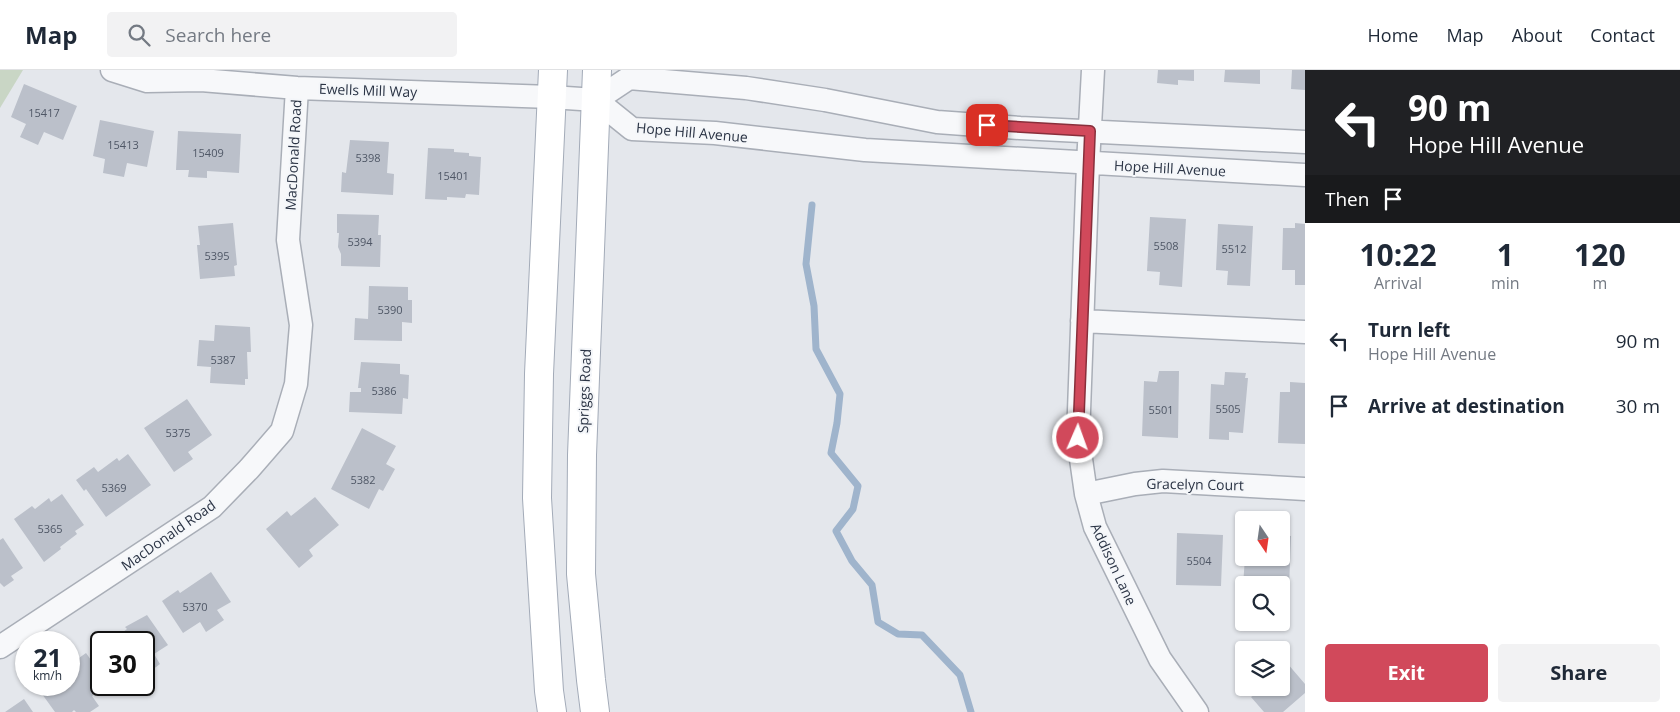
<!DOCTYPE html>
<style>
:root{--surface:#fff;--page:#f2f2f3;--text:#1f2937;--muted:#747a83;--line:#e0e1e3;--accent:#d1495b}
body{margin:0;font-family:"Open Sans",sans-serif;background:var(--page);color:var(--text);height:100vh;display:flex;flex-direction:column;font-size:19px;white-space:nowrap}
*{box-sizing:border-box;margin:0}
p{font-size:16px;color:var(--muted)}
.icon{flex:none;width:28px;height:28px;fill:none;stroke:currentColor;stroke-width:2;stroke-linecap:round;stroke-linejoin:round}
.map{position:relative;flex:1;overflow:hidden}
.details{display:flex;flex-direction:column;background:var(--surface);width:375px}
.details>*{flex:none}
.top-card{background:#202124;color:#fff;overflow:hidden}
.needle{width:32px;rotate:167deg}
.fabs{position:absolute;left:1235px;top:441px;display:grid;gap:10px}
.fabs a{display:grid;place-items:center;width:55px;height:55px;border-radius:5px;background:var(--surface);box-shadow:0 1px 4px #0004;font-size:25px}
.speed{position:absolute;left:15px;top:561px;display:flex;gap:10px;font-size:25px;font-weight:700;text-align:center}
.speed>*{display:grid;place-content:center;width:65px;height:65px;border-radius:50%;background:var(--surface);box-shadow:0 1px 4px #0004;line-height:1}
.speed small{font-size:12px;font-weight:400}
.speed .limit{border:2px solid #111;border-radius:8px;background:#fff;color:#111}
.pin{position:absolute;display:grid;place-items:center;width:42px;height:42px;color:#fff;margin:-21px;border-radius:10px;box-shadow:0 2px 8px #0006}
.me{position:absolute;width:55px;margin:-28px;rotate:2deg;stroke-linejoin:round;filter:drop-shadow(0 0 4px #0008)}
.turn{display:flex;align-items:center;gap:18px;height:105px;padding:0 20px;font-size:22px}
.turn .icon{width:65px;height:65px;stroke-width:2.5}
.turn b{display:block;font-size:35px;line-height:42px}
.then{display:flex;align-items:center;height:48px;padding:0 20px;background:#0003;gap:10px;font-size:19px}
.eta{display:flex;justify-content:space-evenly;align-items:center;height:85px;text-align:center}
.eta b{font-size:30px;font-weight:700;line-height:35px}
.button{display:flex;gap:10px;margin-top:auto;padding:10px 20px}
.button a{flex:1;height:58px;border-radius:5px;background:var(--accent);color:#fff;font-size:20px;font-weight:700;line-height:58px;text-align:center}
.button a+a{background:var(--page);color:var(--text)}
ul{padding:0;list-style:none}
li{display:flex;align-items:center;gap:15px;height:65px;padding:0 20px}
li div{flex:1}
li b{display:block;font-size:19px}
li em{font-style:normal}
header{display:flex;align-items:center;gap:30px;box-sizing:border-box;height:70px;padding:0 25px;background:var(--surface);border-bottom:1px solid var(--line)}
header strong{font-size:24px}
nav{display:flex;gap:28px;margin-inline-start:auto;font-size:18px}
.search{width:350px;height:45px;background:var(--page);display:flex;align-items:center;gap:12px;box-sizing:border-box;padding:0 18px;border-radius:5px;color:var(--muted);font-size:19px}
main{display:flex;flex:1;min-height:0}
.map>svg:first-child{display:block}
</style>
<header>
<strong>Map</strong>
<div class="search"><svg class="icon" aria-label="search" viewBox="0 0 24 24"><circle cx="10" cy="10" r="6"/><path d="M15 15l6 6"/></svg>Search here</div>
<nav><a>Home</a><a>Map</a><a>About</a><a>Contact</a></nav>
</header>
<main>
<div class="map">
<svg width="1305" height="642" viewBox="0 0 1305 642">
<rect width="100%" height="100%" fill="#e4e7ec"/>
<path fill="#c9d6c5" d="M0,0H23L0,38Z"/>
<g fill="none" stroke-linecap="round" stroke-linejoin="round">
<path stroke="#9fb4cc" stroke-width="7" d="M812,135L806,194L814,236L816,279L840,324L837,353L831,383L858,416L853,439L836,461L852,491L872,515L878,552L898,564L922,565L960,605L971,642"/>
</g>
<path fill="#bbc0ca" d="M1158,0H1194V11L1178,10V15L1157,13Z
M1225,0H1260V14L1224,12Z
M1292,0H1305V20L1291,19Z
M24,14L77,36L63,70L44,62L38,75L20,67L26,54L11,47Z
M100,50L154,61L147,97L127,93L124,107L103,103L105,89L93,86Z
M178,61L241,64L239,103L207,101V108L188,107L189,100H176Z
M350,70L389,72L387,103L394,104L393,125L341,122L342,102L346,103Z
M428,78L454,79V82L469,83V86L481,87L479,125L466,124L465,128L447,127V130L425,129Z
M337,144L379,145L378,165H381L380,197L341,196V184L338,177L339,163H337Z
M1150,147L1186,149L1182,217L1159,215L1160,202L1147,201Z
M233,153L237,195L234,196L235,206L200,209L197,175H200L198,156Z
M1295,153L1305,154V215H1295V200H1282L1283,158H1295Z
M1218,154L1253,156L1250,216L1227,215L1228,201L1216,200Z
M369,216L408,217V230H412V253L402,252V271L354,270L355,248L368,249Z
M215,255L250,257L251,282H247L248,309H245V315L210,313L211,297L197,296L199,270L214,271Z
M361,292L400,294V304L409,305L408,329L403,328L402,344L349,342L350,322H361V318H358Z
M1159,301H1179L1178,368L1142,366L1144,311L1157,312Z
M1225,302L1246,303L1245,308H1248L1243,363L1229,362V370L1209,369L1211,314L1224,315Z
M1290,312L1305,313V374L1278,373L1280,322H1290Z
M187,329L212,365L188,382L193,389L174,402L144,358Z
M362,358L396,376L386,394L395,399L383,421L379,419L369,439L331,419Z
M128,384L151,415L106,447L86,419L84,421L76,410L94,397L98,402L117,388L119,391Z
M62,424L84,455L75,461L77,464L60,477L61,479L44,492L14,449L32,436L35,439L49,428L51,432Z
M315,427L339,455L309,480L313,486L299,498L266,459L287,441L291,446Z
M1177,463L1223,465L1221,516L1176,515Z
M1281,465L1291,466L1289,518H1281V515H1243L1245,488H1281Z
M3,468L23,498L11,506L14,510L4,517L0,513V470Z
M211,502L231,532L217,540L224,550L206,562L200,552L183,563L162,531L178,520L180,523Z
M147,545L168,575L154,584L160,594L144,606V572H101V580L98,575L117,562L119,565L127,559L125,557Z
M86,583L101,604V615H107L92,626L99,636L90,642H76L74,640L72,642H55L37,617L40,615H69V595Z
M1281,586L1305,614V623L1283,642H1264L1251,627L1257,623L1252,618H1281Z
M24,629L33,642H5Z"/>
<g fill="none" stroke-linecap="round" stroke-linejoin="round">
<g stroke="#a9aeb7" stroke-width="25">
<path id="minor" d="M112,0L147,11L201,10L297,18L551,27L596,30
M1093,0L1088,94L1078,368L1086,424L1095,457L1160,589L1197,642
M596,30L632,59L715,63L865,80L1305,105
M596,30L629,8L746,18L825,30L937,52L1020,58L1305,72
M1082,251L1305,262
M1086,424L1135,414L1163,411L1305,419
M0,577L212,437L249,399L282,361L296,314L301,255L288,170L297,18"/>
</g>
<g stroke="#a3abb8" stroke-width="30">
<path id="major" d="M552,642L549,621L537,428L539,304L553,0
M595,642L591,610L581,504L582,385L597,0"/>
</g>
<use href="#minor" stroke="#f7f8fa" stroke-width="22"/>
<use href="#major" stroke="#fff" stroke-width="28"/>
</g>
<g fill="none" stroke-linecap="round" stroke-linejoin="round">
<g stroke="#882f3b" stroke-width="12">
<path id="route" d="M987,55L1090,61L1078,368"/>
</g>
<use href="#route" stroke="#d1495b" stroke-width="9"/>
</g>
<g text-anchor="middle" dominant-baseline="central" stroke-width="4" stroke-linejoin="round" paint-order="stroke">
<g font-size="11" fill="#4f5766">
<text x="44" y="42">15417</text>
<text x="123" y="74">15413</text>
<text x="208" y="82">15409</text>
<text x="368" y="87">5398</text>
<text x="453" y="105">15401</text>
<text x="360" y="171">5394</text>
<text x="1166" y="175">5508</text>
<text x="1234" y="178">5512</text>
<text x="217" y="185">5395</text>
<text x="390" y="239">5390</text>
<text x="223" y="289">5387</text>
<text x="384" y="320">5386</text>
<text x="1228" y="338">5505</text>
<text x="1161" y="339">5501</text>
<text x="178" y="362">5375</text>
<text x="363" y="409">5382</text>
<text x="114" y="417">5369</text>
<text x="50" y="458">5365</text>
<text x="1199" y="490">5504</text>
<text x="195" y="536">5370</text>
</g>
<g font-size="14" fill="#2b3445" stroke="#f4f6f9">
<text transform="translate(368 20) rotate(2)">Ewells Mill Way</text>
<text transform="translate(692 62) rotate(5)">Hope Hill Avenue</text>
<text transform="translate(293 85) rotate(-87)">MacDonald Road</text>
<text transform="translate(1170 98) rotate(3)">Hope Hill Avenue</text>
<text transform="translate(584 321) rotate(-88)">Spriggs Road</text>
<text transform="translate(1195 414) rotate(1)">Gracelyn Court</text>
<text transform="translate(168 465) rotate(-35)">MacDonald Road</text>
<text transform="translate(1114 494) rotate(65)">Addison Lane</text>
</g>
</g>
</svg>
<div class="fabs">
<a><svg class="needle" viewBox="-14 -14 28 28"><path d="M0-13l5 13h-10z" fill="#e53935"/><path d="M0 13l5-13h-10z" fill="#747a83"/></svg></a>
<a><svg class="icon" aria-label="search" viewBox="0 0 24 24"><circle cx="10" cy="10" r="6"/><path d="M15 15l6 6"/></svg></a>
<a><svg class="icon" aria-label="layers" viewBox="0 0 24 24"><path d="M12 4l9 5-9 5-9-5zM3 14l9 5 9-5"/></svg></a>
</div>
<div class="speed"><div>21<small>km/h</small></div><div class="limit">30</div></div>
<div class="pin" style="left:987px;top:55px;background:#d93025"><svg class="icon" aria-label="arrive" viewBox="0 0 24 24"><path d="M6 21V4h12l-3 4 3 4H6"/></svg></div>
<svg class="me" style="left:1078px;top:368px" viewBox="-20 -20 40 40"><circle r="17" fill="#d1495b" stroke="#fff" stroke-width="3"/><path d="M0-11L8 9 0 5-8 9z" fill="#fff"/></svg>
</div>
<section class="details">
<div class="top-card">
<div class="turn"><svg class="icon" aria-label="left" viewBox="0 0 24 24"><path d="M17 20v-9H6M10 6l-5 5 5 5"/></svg><div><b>90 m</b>Hope Hill Avenue</div></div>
<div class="then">Then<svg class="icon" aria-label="arrive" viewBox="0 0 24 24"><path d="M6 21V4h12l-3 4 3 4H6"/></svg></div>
</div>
<div class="eta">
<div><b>10:22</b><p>Arrival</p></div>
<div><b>1</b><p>min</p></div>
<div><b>120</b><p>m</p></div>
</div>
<ul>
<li><svg class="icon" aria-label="left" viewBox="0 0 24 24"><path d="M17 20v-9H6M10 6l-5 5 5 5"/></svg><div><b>Turn left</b><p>Hope Hill Avenue</p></div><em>90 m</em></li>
<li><svg class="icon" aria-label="arrive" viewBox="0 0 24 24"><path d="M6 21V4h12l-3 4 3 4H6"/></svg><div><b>Arrive at destination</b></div><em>30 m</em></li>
</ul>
<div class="button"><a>Exit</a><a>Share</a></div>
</section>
</main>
